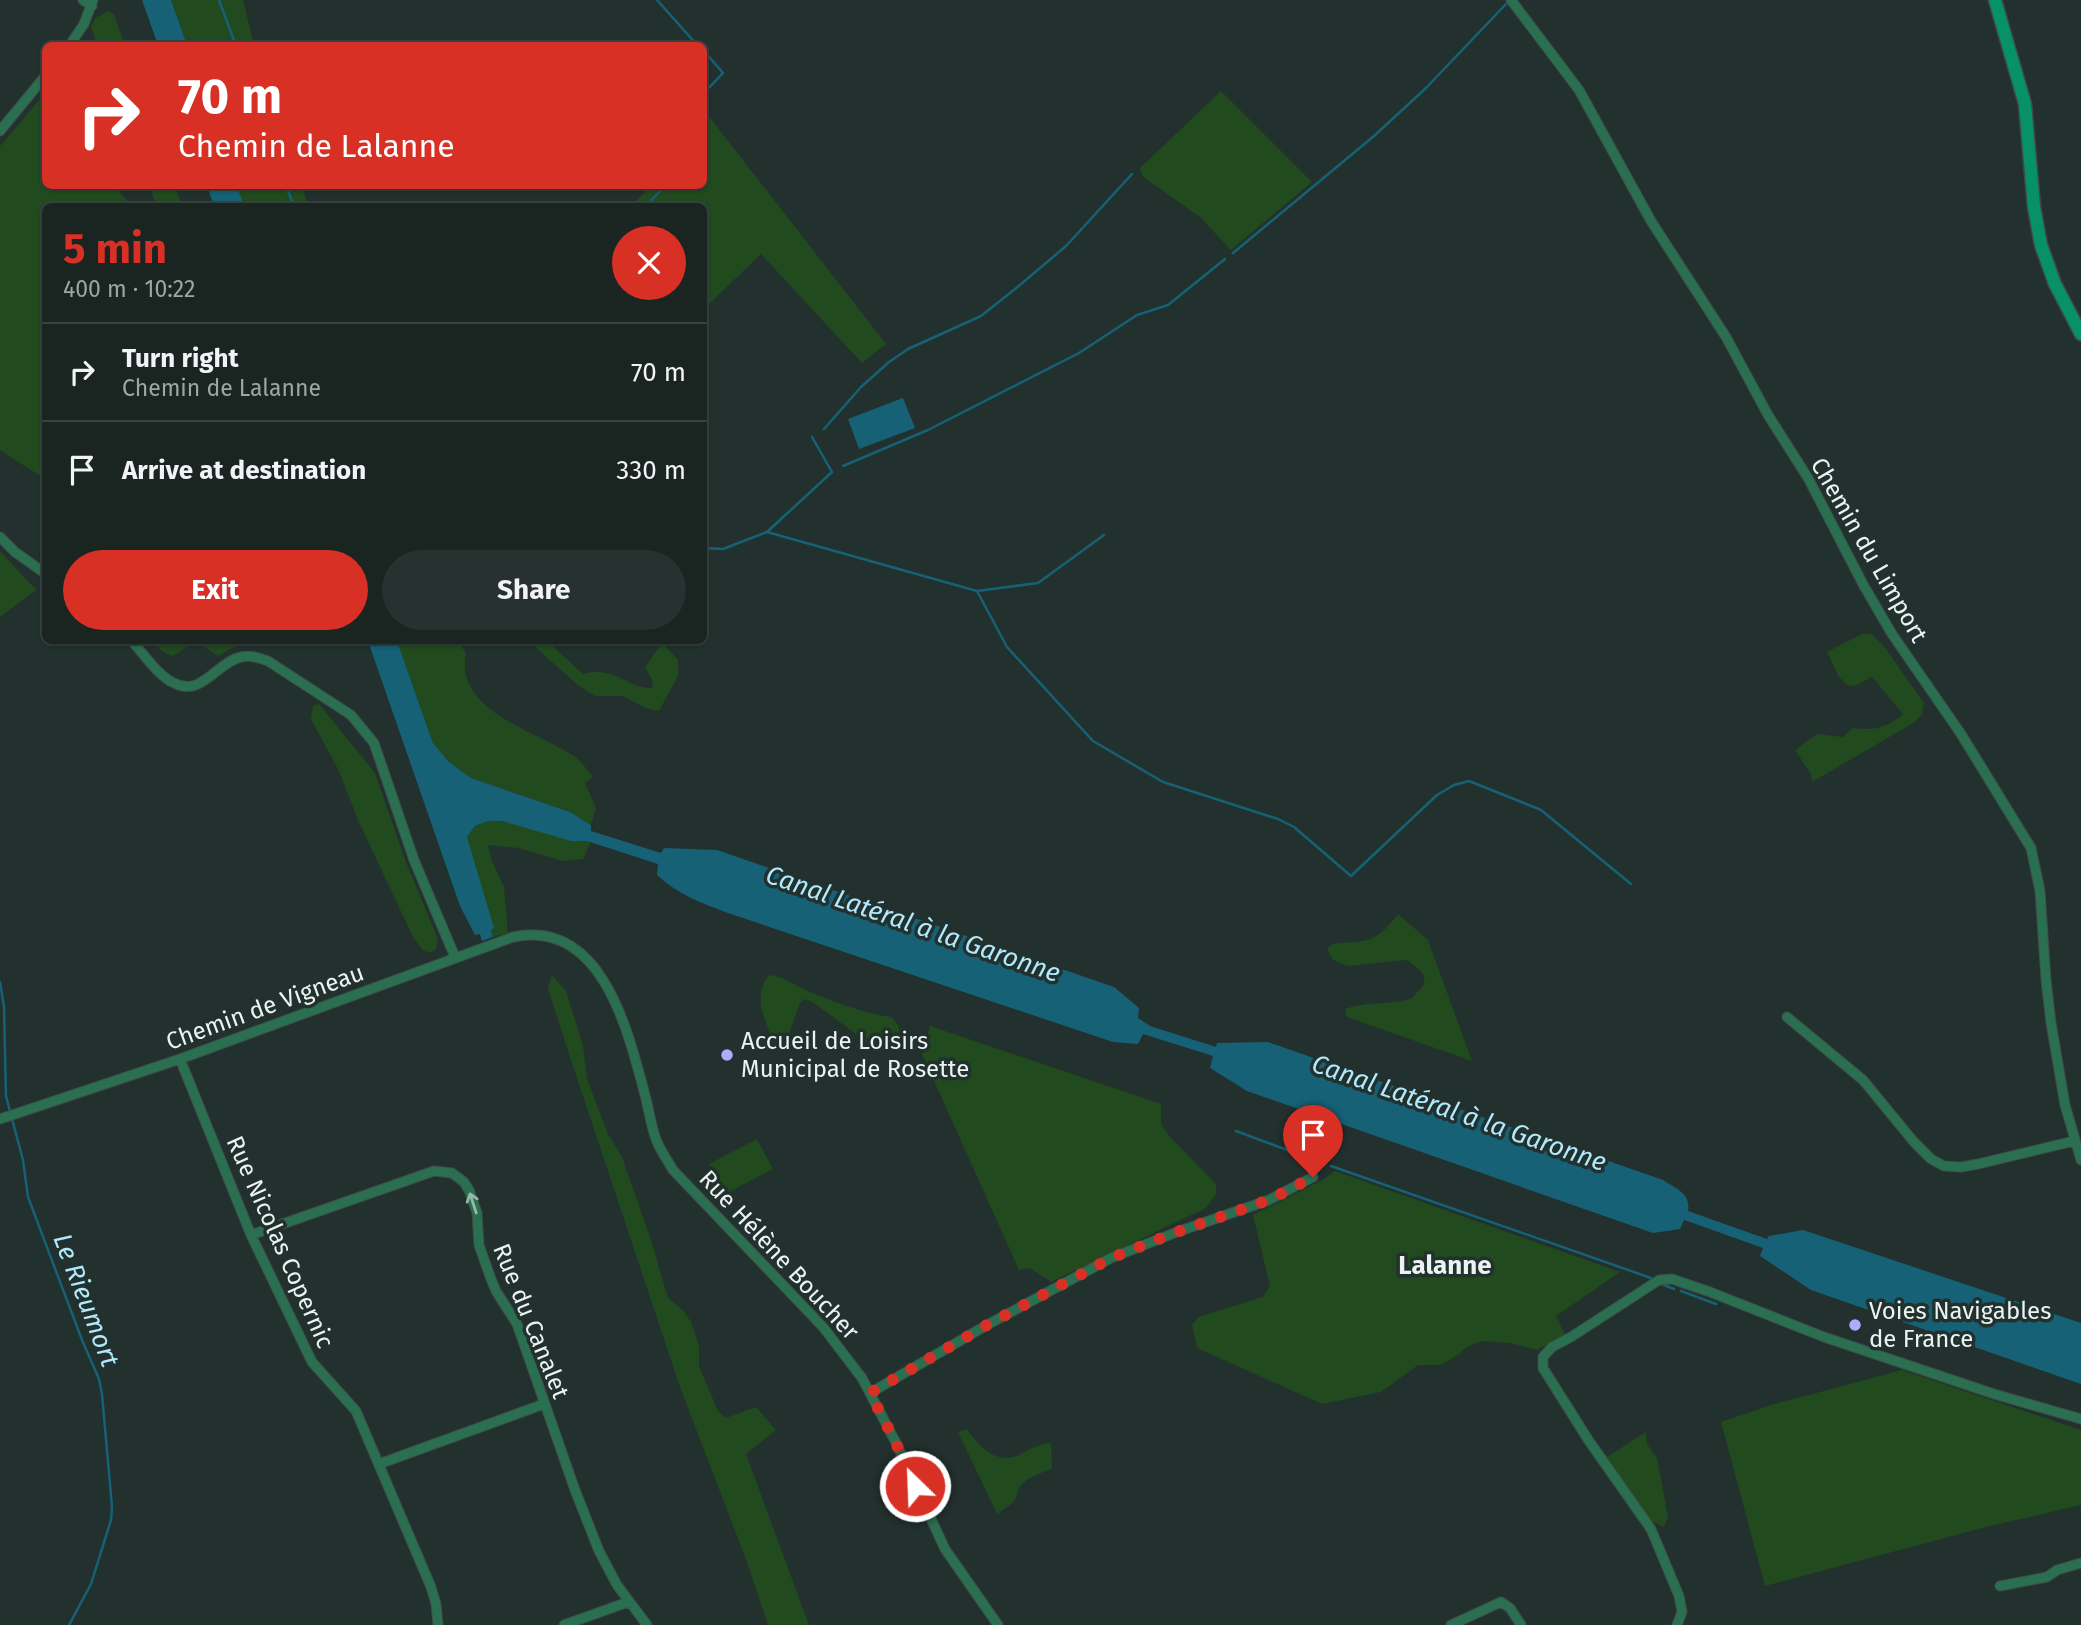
<!DOCTYPE html>
<meta charset="utf-8">
<style>
:root{--surface:#1a2522;--page:#27312f;--text:#f1f3f6;--muted:#9fa5a5;--line:#384240;--accent:#d93025}
body{margin:0;font-family:"Fira Sans",sans-serif;background:var(--page);color:var(--text);height:100vh;display:flex;flex-direction:column;font-size:26px;white-space:nowrap}
*{box-sizing:border-box;margin:0}
p{font-size:23px;color:var(--muted)}
.icon{flex:none;width:38px;height:38px;fill:none;stroke:currentColor;stroke-width:2;stroke-linecap:round;stroke-linejoin:round}
.map{position:relative;flex:1;overflow:hidden}
.panel{position:absolute;left:42px;top:203px;width:665px;height:441px;display:flex;flex-direction:column;background:var(--surface);border-radius:10px;box-shadow:0 2px 5px #0004,0 0 0 2px var(--line)}
.panel>*{flex:none}
.hud{position:absolute;left:42px;top:42px;width:665px;height:147px;border-radius:10px;box-shadow:0 2px 5px #0004,0 0 0 2px var(--line);background:#d93025;color:#fff;overflow:hidden}
.pin{position:absolute;display:grid;place-items:center;width:60px;height:60px;color:#fff;margin:-72px -30px;border-radius:50% 50% 50% 0;rotate:-45deg;box-shadow:0 0 7px #0007}
.pin .icon{rotate:45deg}
.me{position:absolute;width:77px;margin:-38px;rotate:336deg;stroke-linejoin:round;filter:drop-shadow(0 0 5px #0008)}
.turn{display:flex;align-items:center;gap:24px;height:147px;padding:0 21px;font-size:32px}
.turn .icon{width:91px;height:91px;stroke-width:2.5}
.turn b{display:block;font-size:49px;line-height:60px}
.round{display:grid;place-items:center;flex:none;width:74px;height:74px;border-radius:37px;background:var(--page)}
.headline{display:flex;align-items:center;justify-content:space-between;height:119px;padding:0 21px}
h1{font-size:42px;font-weight:700;line-height:52px;color:var(--accent)}
.primary-button{display:flex;gap:14px;margin-top:auto;padding:14px 21px}
.primary-button a{flex:1;height:80px;border-radius:42px;background:var(--accent);color:#fff;font-size:28px;font-weight:700;line-height:80px;text-align:center}
.primary-button a+a{background:var(--page);color:var(--text)}
ul{padding:0;list-style:none}
li{display:flex;align-items:center;gap:21px;height:98px;padding:0 21px;border-top:2px solid var(--line)}
li div{flex:1}
li b{display:block;font-size:26px}
li em{font-style:normal}
.map>svg:first-child{display:block}
</style>
<div class="map">
<svg width="2081" height="1625" viewBox="0 0 2081 1625">
<rect width="100%" height="100%" fill="#22312e"/>
<path fill="#214a1e" d="M171,0H243L254,45H187Z
M109,11L114,15L125,45H97L91,27L95,18Z
M1221,91L1312,182L1231,250L1200,217L1143,177L1140,168Z
M42,97L46,98V186H115L131,206H46L45,479L0,450V146Z
M704,110L886,344L862,363L761,254L708,305L704,300V206H631L646,191L642,186H704Z
M150,186H175L182,206H156Z
M237,186H301L309,206H244Z
M0,551L36,590L0,617Z
M1862,634H1872L1886,649L1924,703L1922,714L1915,722L1812,782L1811,774L1795,750L1817,734L1843,737L1853,728C1873,731 1887,728 1903,714L1872,677L1857,685L1848,686L1839,677L1827,652Z
M157,641V640L245,641L218,656L200,644L190,645L173,656C164,652 158,651 157,641Z
M397,641H458L466,653C454,712 538,731 575,757C582,762 588,771 593,777L585,783L596,808L591,825L570,812L471,778L449,762L433,743Z
M533,641H547L583,674C614,665 629,689 652,688L653,682L645,667L662,643L678,660V676L659,711L645,708L623,696H595L579,686L534,646Z
M319,704L375,773L406,862L438,939L436,949L430,953L423,950L413,937L358,820L339,771L311,719L313,706Z
M488,821C524,820 555,840 591,841L583,859L563,861L519,848L488,845L491,859L504,887L508,933L493,937L491,930L493,928L467,837L475,826Z
M1398,914L1428,940L1472,1061L1347,1017L1345,1009C1365,1001 1397,1005 1412,998C1413,997 1419,990 1420,990C1432,977 1417,967 1407,960L1348,966L1333,960L1327,949L1332,944C1368,940 1374,945 1398,914Z
M552,975L566,991L583,1046L587,1079L608,1134L622,1157L651,1240L668,1298L683,1310L691,1322L699,1345V1366L718,1411L726,1418L756,1407L776,1430L746,1454L809,1625H768L747,1562L680,1387L570,1057L548,989Z
M769,975C784,976 792,984 805,990C832,1001 862,1013 891,1017L899,1026V1034L886,1042L871,1045L814,1003L805,999L800,1003L787,1039L775,1045C766,1023 751,997 769,975Z
M930,1026L1161,1104V1124L1170,1137L1216,1184V1194L1206,1208L1051,1282L1030,1268L1019,1270L922,1054Z
M757,1139L773,1169L725,1194L709,1164Z
M1335,1171L1620,1272L1556,1316L1565,1335L1537,1350L1510,1343L1482,1341L1467,1347L1458,1355L1441,1365H1418L1381,1392L1322,1404L1197,1348L1192,1325L1198,1317L1263,1297L1270,1286L1253,1215L1324,1179Z
M1902,1370L2081,1430V1505L1986,1527L1765,1586L1721,1422L1771,1405Z
M967,1429C979,1446 995,1465 1019,1455C1030,1449 1038,1444 1051,1443L1052,1468L1028,1479L1020,1486L1014,1502L997,1514L958,1432Z
M1646,1432L1647,1444L1657,1458L1668,1517L1664,1527L1650,1520L1605,1458Z"/>
<path fill="#176176" d="M142,0H171L187,45H158Z
M207,186H237L244,206H214Z
M903,398L915,428L859,449L848,419Z
M368,641H397L433,743L449,762L471,778L570,812L591,825V831L661,853L664,848L717,850L1114,987L1139,1008L1138,1018L1150,1026L1216,1047L1217,1043L1268,1042L1663,1180C1676,1189 1691,1193 1688,1211L1767,1239L1769,1236L1803,1230L2081,1323V1384L1811,1290L1760,1256L1763,1248L1693,1223L1684,1220L1680,1229L1653,1233L1247,1091L1210,1068L1213,1056L1143,1034L1138,1044L1113,1042L725,912C699,902 678,894 657,875L658,864L587,841H571L502,821H488L475,826L467,837L494,928L491,930L493,937L482,941L480,934L475,935L460,906Z"/>
<g fill="none" stroke-linecap="round" stroke-linejoin="round">
<path stroke="#176176" stroke-width="2.5" d="M219,0L236,46
M657,0L698,46
M704,51L723,73L704,93
M286,186L294,206
M646,206L661,190L657,186
M1233,253L1374,136L1426,88L1506,4
M824,429L861,387L889,362L908,349L981,316L1020,285L1066,246L1132,174
M843,466L928,430L1079,353L1137,315L1168,305L1225,259
M767,532L832,472L812,437
M704,548L723,549L767,532L977,591L1007,647L1093,741L1163,782L1278,819L1294,827L1351,876L1437,795L1454,785L1469,781L1541,810L1631,884
M977,591L1038,583L1104,535
M0,982L4,1007L6,1096L23,1160L28,1197L82,1340L99,1379L102,1394L112,1507L111,1520L91,1584L69,1625
M1236,1131L1325,1164
M1331,1166L1651,1278
M1659,1283L1674,1289
M1681,1291L1716,1304"/>
<g stroke="#3e4c49" stroke-width="11">
<path id="street" d="M83,0L92,6
M1511,0L1579,90L1651,221L1726,337L1768,415L1808,478L1864,586L1892,634L1961,734L2031,848L2040,891L2046,980L2051,1023L2065,1105L2081,1160
M69,46L84,24L93,0
M0,131L46,75
M0,537L15,552L46,574
M131,640C144,654 157,675 174,683C201,698 217,662 241,657C251,655 259,658 268,661L351,715L374,743L414,860L455,957
M1787,1017L1863,1080L1914,1142L1931,1159L1944,1166L1961,1167L1978,1164L2074,1141
M180,1059L251,1235L312,1362L356,1411L431,1587L436,1604L438,1625
M0,1119L180,1059L513,937C602,918 628,1031 645,1095C649,1110 651,1127 657,1142C661,1151 668,1161 673,1170L823,1327L862,1378L895,1441L945,1549L998,1625
M251,1235L434,1171L452,1173L464,1182L469,1190L477,1213L479,1245L491,1279L496,1291L517,1324L575,1490L599,1551L617,1585L647,1625
M870,1393L987,1325L1111,1258L1177,1232L1269,1200L1313,1177
M379,1464L544,1404
M2000,1586L2047,1577L2057,1570L2081,1563
M564,1625L628,1602
M1451,1625L1501,1602L1510,1608L1521,1625
M1677,1625L1682,1612L1679,1596L1651,1529L1589,1441L1543,1368V1357L1552,1347L1571,1337L1659,1280L1672,1279L1710,1292L1824,1337L1994,1394L2081,1419"/>
</g>
<g stroke="#3e4c49" stroke-width="15">
<path id="secondary" d="M1995,0L2025,104L2034,207L2041,245L2055,284L2081,334"/>
</g>
<use href="#street" stroke="#2b6f51" stroke-width="9"/>
<use href="#secondary" stroke="#069264" stroke-width="12"/>
</g>
<defs><path id="oneway-shaft" d="M-6 0H5M1.5-3L5.5 0L1.5 3" fill="none" stroke-width="1.6" stroke-linecap="round" stroke-linejoin="round" transform="scale(1.75)"/></defs>
<use stroke="#95b8aa" href="#oneway-shaft" transform="translate(473 1203) rotate(-108)"/>
<g fill="none" stroke-linecap="round" stroke-linejoin="round">
<path stroke="#d93025" stroke-width="12" stroke-dasharray="0 21.6" d="M915,1486L895,1441L870,1393L987,1325L1111,1258L1177,1232L1269,1200L1313,1177"/>
</g>
<g fill="#abaffb" stroke="#22312e" stroke-width="2.5">
<circle cx="727" cy="1055" r="7"/>
<circle cx="1855" cy="1325" r="7"/>
</g>
<g text-anchor="middle" dominant-baseline="central" stroke-width="7" stroke-linejoin="round" paint-order="stroke">
<g font-size="24" fill="#ebf4f2" stroke="#22312e">
<text transform="translate(1869 550) rotate(60)">Chemin du Limport</text>
<text transform="translate(265 1007) rotate(-20)">Chemin de Vigneau</text>
<text transform="translate(280 1242) rotate(66)">Rue Nicolas Copernic</text>
<text transform="translate(779 1255) rotate(47)">Rue Hélène Boucher</text>
<text transform="translate(531 1321) rotate(68)">Rue du Canalet</text>
</g>
<g font-size="24" fill="#ebf4f2" stroke="#22312e" text-anchor="start">
<text x="741" y="1041">Accueil de Loisirs<tspan x="741" dy="28">Municipal de Rosette</tspan></text>
<text x="1869" y="1311">Voies Navigables<tspan x="1869" dy="28">de France</tspan></text>
</g>
<g font-size="26" font-style="italic" fill="#b1e9fd" stroke="#22312e">
<text transform="translate(913 924) rotate(19)">Canal Latéral à la Garonne</text>
<text transform="translate(1459 1113) rotate(19)">Canal Latéral à la Garonne</text>
<text transform="translate(86 1300) rotate(69)">Le Rieumort</text>
</g>
<g font-size="26" font-weight="bold" fill="#ebf4f2" stroke="#22312e">
<text x="1445" y="1265">Lalanne</text>
</g>
</g>
</svg>
<div class="pin" style="left:1313px;top:1177px;background:#d93025"><svg class="icon" aria-label="arrive" viewBox="0 0 24 24"><path d="M6 21V4h12l-3 4 3 4H6"/></svg></div>
<svg class="me" style="left:915px;top:1486px" viewBox="-20 -20 40 40"><circle r="17" fill="#d93025" stroke="#fff" stroke-width="3"/><path d="M0-11L8 9 0 5-8 9z" fill="#fff"/></svg>
<div class="hud">
<div class="turn"><svg class="icon" aria-label="right" viewBox="0 0 24 24"><path d="M7 20v-9h11M14 6l5 5-5 5"/></svg><div><b>70 m</b>Chemin de Lalanne</div></div>
</div>
<section class="panel">
<div class="headline"><div><h1>5 min</h1><p>400 m · 10:22</p></div><a class="round" style="background:#d93025;color:#fff"><svg class="icon" aria-label="close" viewBox="0 0 24 24"><path d="M6 6l12 12M18 6L6 18"/></svg></a></div>
<ul>
<li><svg class="icon" aria-label="right" viewBox="0 0 24 24"><path d="M7 20v-9h11M14 6l5 5-5 5"/></svg><div><b>Turn right</b><p>Chemin de Lalanne</p></div><em>70 m</em></li>
<li><svg class="icon" aria-label="arrive" viewBox="0 0 24 24"><path d="M6 21V4h12l-3 4 3 4H6"/></svg><div><b>Arrive at destination</b></div><em>330 m</em></li>
</ul>
<div class="primary-button"><a>Exit</a><a>Share</a></div>
</section>
</div>
